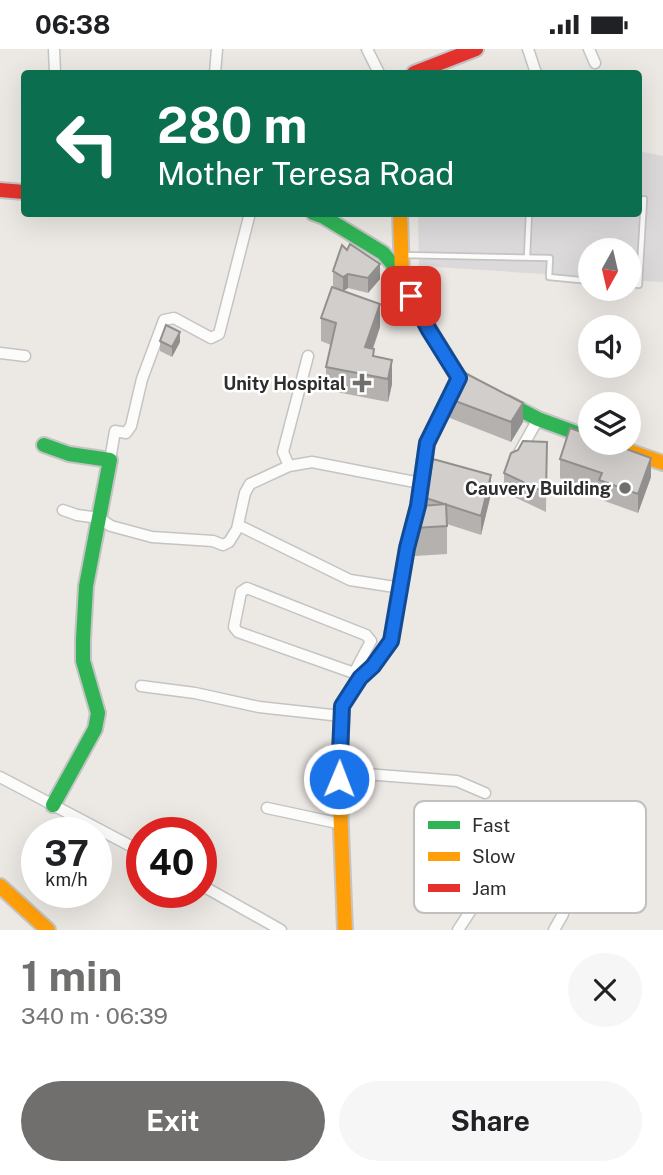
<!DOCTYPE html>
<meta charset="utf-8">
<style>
:root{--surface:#fff;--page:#f6f6f6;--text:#202124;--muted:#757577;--accent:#706f6e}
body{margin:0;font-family:"Public Sans",sans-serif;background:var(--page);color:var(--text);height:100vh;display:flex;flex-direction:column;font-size:26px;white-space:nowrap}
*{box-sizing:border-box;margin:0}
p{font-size:23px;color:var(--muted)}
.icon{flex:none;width:38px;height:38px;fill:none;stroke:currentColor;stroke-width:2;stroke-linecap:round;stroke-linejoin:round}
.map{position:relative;height:881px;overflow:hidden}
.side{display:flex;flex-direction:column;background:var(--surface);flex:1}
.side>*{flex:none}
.guide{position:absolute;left:21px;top:21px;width:621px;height:147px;border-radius:7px;box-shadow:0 7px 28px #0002;background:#0b6e4f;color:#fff;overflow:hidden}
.needle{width:46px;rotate:188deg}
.controls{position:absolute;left:578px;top:189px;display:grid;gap:14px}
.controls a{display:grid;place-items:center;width:63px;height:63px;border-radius:50%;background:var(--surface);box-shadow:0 7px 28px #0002;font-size:35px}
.speed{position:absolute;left:21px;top:768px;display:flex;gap:14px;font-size:35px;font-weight:700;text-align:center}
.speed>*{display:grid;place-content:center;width:91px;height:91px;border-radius:50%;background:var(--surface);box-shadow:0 7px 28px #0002;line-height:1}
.speed small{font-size:18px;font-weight:400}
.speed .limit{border:10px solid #d22;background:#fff;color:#111}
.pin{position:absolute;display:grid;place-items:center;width:60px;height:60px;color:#fff;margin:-30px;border-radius:14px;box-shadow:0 4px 10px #0006}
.me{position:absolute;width:77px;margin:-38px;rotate:1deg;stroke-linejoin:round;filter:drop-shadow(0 0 5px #0008)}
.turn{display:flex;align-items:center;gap:24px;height:147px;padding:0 21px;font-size:32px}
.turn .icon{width:91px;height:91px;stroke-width:2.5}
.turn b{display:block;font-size:49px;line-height:60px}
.round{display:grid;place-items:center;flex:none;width:74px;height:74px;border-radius:37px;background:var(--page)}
.overview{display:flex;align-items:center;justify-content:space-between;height:119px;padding:0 21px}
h1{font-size:42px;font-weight:700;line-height:52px;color:var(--accent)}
.primary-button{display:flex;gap:14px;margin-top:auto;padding:14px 21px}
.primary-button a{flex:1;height:80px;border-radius:42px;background:var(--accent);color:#fff;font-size:28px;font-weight:700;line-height:80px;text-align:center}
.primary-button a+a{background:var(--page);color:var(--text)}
.status{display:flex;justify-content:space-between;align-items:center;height:49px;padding:0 35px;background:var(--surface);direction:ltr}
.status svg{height:19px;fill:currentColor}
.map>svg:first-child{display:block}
</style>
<div class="status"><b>06:38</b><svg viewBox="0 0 49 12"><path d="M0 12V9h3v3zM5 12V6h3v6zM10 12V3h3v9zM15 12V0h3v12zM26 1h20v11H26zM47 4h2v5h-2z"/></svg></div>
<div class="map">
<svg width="663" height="881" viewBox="0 0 663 881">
<rect width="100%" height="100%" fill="#ece8e4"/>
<path fill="#dcd9db" d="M639,102L663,107V233L628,231V201H590V228L419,217L418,165L639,164Z"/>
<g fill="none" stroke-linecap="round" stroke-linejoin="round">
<g stroke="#c5c4c5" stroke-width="8">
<path id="lane" d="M403,206L550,209L549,228L590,232
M527,208L529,164
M628,235L639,236L644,150"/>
</g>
<g stroke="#c5c4c5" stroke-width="13">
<path id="street" d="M54,0L55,24
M367,0L379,24
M528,0L536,24
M589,0L595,14
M215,24L217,0
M0,304L25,307
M519,404L538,370
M110,411L115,382L126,384L131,377L142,330L164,271L174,269L211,289L219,285L250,164
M289,417L283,403L308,307
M63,461L77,466L99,469L111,477L152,488L213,492L223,496L229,493L237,480L245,444L250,435L289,417L312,413L420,434
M238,476L350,531L401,539
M354,624L371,592L366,586L247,539L241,543L234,578L238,583L354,624L360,629
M141,637L195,644L259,658L341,667
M339,723L457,732L485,744
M0,728L142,803
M267,759L342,775
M201,836L281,881
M458,881L490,832
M554,881L563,865"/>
</g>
<g stroke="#c5c4c5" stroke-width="18">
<path id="fast" d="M313,164L324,168L383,204L402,226L429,280L459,329L464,332
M507,354L538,370L590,389
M44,396L69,405L110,411L86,537L83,590V612L98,664L95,680L53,756"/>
</g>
<g stroke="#c5c4c5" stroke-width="18">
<path id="slow" d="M400,164L402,226
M605,394L663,414
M0,837L48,881
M345,881L339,730L342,657L360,629L373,617L391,592L407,499L418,457L427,394L459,329"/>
</g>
<g stroke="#c5c4c5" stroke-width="18">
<path id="jam" d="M414,24L476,0
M0,141L24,143"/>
</g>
<use href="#lane" stroke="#fcfcfb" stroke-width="4.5"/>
<use href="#street" stroke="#fcfcfb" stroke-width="10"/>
<use href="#fast" stroke="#30b455" stroke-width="14"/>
<use href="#slow" stroke="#ff9f0a" stroke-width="14"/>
<use href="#jam" stroke="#e5322d" stroke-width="14"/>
</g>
<path fill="#b4b1af" d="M333,222L380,230L368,244L348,239L344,242L380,278L373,300L374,307L392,335L388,353L326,341V318L331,296L321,292V269L340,241L333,237Z
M160,292L180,293L172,308L160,302Z
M450,350L523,373L511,393L450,369Z
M547,393L546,463L504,443V424Z
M560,410L651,428L638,464L599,450V442L560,429Z
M491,445L481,486L447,475V505L415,507V479L426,456V449Z"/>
<path fill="#92908e" d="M380,215V230L368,244V229Z
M348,225V239L343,242V228Z
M380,255V278L365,322V298Z
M180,283V293L172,308V298Z
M392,311V335L388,353V330Z
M523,354V373L511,393V373Z
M651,409V428L638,464V445Z
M491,426V445L481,486V467Z"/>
<path fill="#d1cecb" stroke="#92908e" stroke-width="2" d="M350,195L380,215L368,229L348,225L343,228L333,222L342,196L347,201Z
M332,238L380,255L365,298L374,300L373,307L392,311L388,330L326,318L336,274L321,269Z
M166,276L180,283L172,298L160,292Z
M463,323L523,354L511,373L450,350Z
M570,379L590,386V394H610L651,409L638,445L599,431L602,424L560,410Z
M523,392L547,393L546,444L504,424L511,404L518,401Z
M433,410L491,426L481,467L426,449Z
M446,455L447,477L415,479L421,457Z"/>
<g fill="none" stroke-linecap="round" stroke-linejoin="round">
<g stroke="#114b97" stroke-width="18">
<path id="route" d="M339,730L342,657L360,629L373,617L391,592L407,499L418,457L427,394L459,329L429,281L411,247"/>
</g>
<use href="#route" stroke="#1a73e8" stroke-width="12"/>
</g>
<g fill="#706f6e" stroke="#fff" stroke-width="2.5">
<path d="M358.5 323.5h7v7h7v7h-7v7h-7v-7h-7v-7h7z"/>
<circle cx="625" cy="439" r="7"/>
</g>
<g text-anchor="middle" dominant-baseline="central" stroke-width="5" stroke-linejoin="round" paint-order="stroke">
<g font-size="18" font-weight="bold" fill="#2e2e2e" stroke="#fff" text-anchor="end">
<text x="346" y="334">Unity Hospital</text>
<text x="611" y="439">Cauvery Building</text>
</g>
</g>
<rect x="414" y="752" width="232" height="112" rx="10" fill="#fff" stroke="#c0c0c0" stroke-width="2"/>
<rect x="428" y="772" width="32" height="8" fill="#30b455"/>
<rect x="428" y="803" width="32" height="9" fill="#ff9f0a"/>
<rect x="428" y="835" width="32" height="8" fill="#e5322d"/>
<g font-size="19" fill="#2e2e2e">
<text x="472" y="783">Fast</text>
<text x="472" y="814">Slow</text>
<text x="472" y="846">Jam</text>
</g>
</svg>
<div class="controls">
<a><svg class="needle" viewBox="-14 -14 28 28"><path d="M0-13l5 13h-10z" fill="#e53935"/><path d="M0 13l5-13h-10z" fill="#757577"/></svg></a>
<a><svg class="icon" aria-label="sound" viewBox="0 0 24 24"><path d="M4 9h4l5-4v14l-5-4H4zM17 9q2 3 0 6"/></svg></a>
<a><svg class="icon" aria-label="layers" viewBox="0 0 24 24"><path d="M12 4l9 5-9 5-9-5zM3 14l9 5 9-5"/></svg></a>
</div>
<div class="speed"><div>37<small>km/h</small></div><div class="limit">40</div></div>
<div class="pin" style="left:411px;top:247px;background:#d93025"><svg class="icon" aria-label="arrive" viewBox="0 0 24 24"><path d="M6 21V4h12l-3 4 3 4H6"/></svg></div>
<svg class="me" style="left:339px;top:730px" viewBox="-20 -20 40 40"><circle r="17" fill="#1a73e8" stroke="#fff" stroke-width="3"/><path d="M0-11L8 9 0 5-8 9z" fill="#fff"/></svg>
<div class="guide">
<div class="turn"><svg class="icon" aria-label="left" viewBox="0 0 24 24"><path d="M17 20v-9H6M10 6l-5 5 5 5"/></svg><div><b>280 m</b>Mother Teresa Road</div></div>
</div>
</div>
<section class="side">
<div class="overview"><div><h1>1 min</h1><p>340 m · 06:39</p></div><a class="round"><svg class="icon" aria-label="close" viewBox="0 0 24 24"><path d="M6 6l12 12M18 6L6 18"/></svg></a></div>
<div class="primary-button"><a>Exit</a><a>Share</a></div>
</section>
